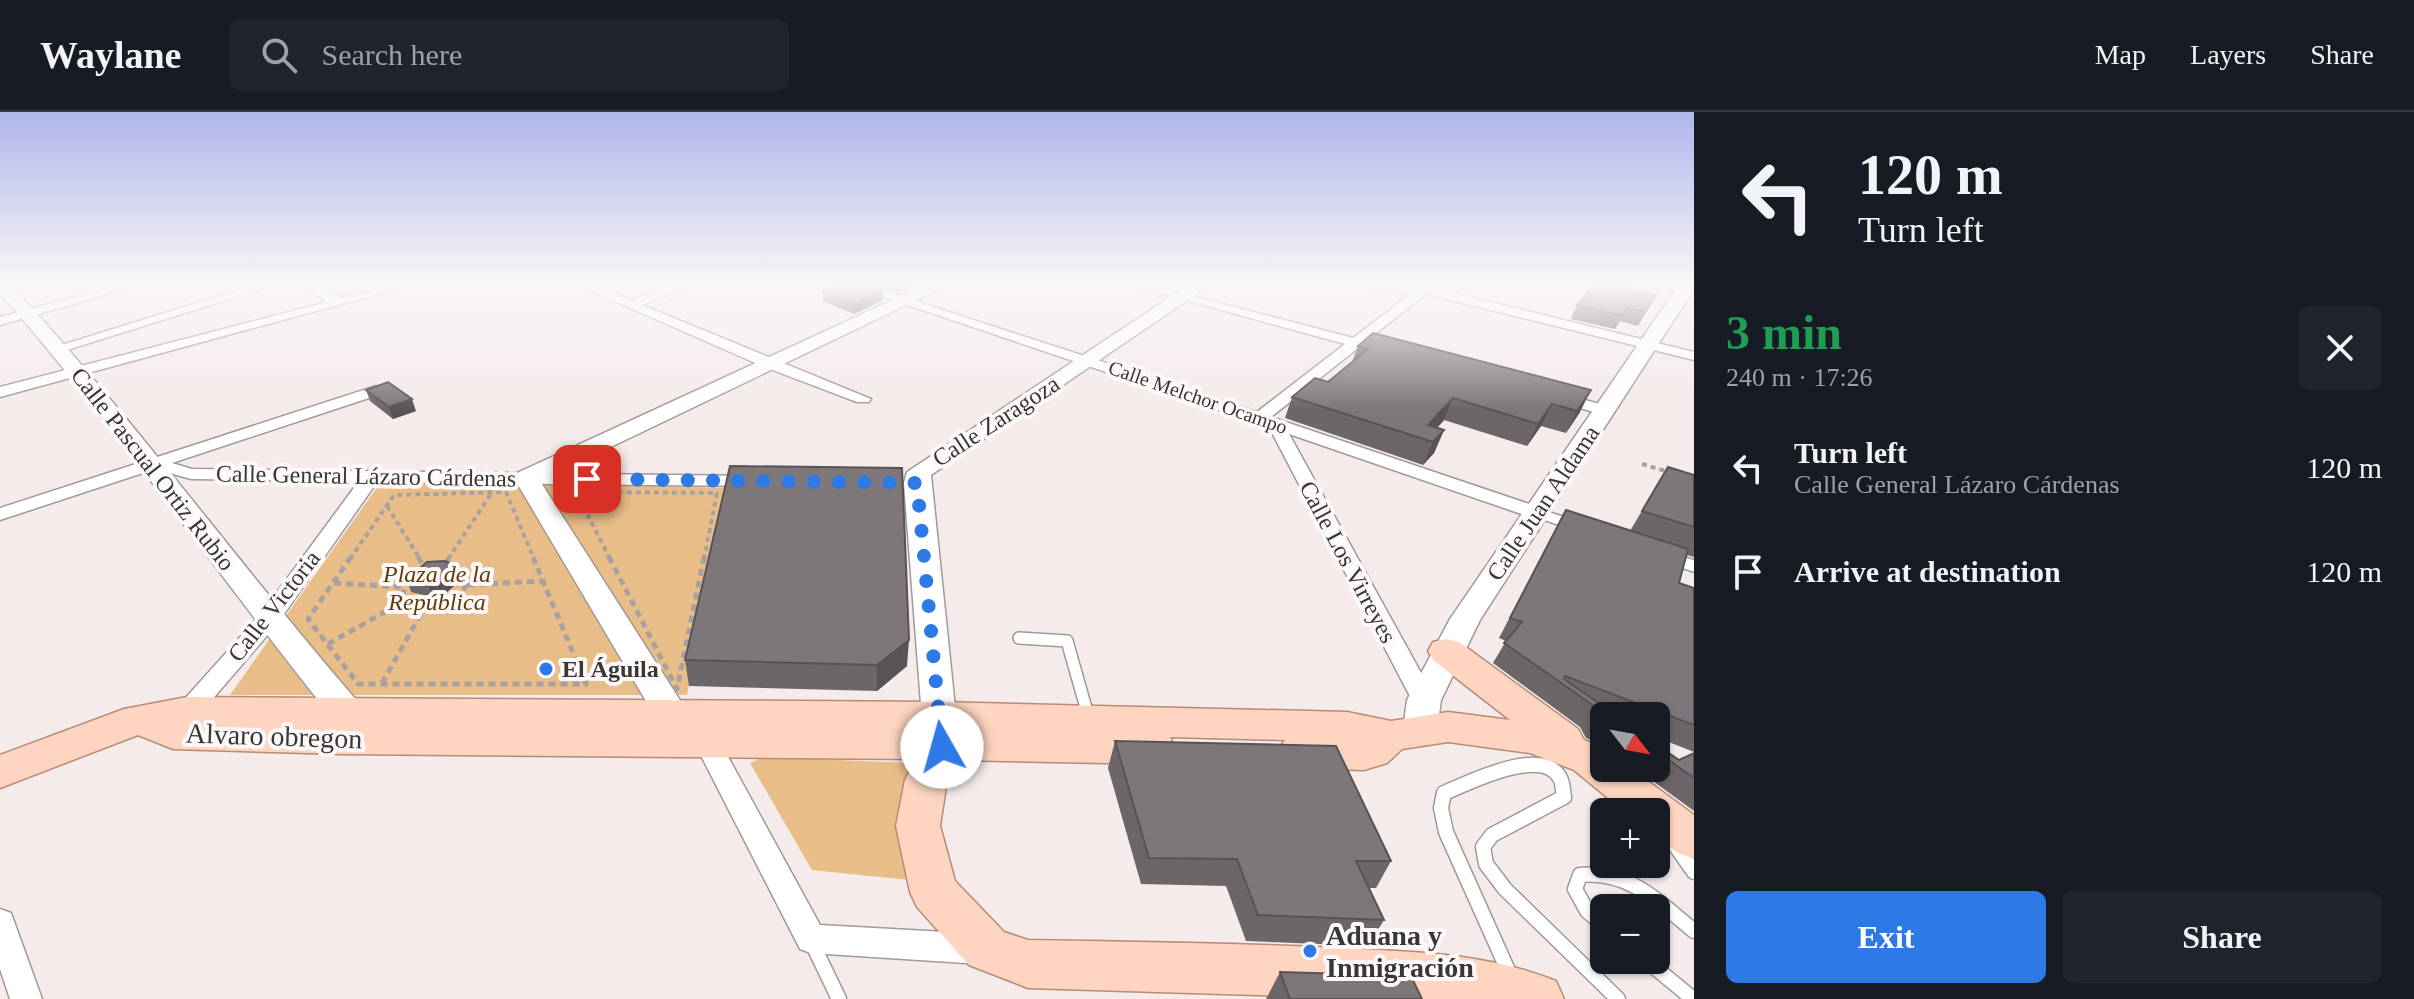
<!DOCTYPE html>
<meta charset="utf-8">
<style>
:root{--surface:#171b24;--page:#20242c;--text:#f1f3f6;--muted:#9ea1a6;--line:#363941;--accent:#2d7ae6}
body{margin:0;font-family:Georgia,serif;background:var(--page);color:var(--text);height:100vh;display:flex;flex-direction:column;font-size:30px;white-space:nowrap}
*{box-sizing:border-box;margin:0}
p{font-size:26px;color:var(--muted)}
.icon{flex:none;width:44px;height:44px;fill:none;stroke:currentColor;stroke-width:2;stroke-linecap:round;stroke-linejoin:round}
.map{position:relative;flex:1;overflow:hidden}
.drawer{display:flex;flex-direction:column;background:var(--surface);width:720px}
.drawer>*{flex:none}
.hud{background:#171b24;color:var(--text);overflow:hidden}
.needle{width:52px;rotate:121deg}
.fabs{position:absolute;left:1590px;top:590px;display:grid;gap:16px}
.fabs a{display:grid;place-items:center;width:80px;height:80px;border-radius:12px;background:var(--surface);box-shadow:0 2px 6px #0004;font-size:40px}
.pin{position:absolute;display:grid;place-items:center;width:68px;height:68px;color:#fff;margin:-34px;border-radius:16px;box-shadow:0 4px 12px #0006}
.me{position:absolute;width:88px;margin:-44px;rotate:353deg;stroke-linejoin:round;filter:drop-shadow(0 0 6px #0008)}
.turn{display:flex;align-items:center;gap:28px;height:168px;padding:0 32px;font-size:36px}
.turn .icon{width:104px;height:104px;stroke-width:2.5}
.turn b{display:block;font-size:56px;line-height:68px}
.round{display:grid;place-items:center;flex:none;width:84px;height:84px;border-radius:12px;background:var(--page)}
.summary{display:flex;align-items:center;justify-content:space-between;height:136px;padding:0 32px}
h1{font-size:48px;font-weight:700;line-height:60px;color:#1e9e55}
.cta{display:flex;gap:16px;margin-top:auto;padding:16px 32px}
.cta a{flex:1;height:92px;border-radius:12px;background:var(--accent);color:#fff;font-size:32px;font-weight:700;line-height:92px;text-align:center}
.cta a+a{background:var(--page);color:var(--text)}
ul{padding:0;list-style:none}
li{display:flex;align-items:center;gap:24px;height:104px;padding:0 32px}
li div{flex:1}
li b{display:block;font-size:30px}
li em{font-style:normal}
header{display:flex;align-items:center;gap:48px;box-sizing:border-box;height:112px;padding:0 40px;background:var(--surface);border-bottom:2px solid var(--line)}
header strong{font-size:38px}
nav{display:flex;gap:44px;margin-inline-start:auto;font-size:28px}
.search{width:560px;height:72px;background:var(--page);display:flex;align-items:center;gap:20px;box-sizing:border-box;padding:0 28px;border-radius:12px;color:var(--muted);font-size:30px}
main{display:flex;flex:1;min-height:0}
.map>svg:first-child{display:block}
</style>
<header>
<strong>Waylane</strong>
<div class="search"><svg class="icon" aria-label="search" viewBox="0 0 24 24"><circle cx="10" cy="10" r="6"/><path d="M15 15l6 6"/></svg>Search here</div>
<nav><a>Map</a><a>Layers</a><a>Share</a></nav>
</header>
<main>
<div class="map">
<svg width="1694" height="887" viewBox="0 0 1694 887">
<rect width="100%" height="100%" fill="#f4ebea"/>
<path fill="#e8bd88" d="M383,367L729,376L687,583H230Z
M763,645L912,651L900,690L909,768L812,758L750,651Z"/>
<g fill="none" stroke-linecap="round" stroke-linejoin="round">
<g stroke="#a29999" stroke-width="12">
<path id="lane-far2" d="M1537,401L1571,412"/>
</g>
<g stroke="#a29999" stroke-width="14">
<path id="lane-far1" d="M1673,447L1694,454
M1019,526L1067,529L1088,603"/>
</g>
<g stroke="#a29999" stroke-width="17">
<path id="lane" d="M1675,733L1694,760
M1604,813L1587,799L1575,777L1580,763C1629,758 1659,790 1694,819
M812,831L839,887
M1646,848L1693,887
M1510,863L1446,720L1441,696L1444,681C1468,671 1543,633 1560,666C1563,671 1563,680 1564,685L1492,723L1483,735L1486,752L1505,777L1618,887"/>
</g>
<g stroke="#a29999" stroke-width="3">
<path id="street" d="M117,174H137L0,213V205Z
M252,174H271L64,239L59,240L52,236Z
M300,174H315L340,186L388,174H408L0,285V275L327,190Z
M580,174H596L631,188L672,174H689L642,193L871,287L869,290H857L762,254Z
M851,174H869L1257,300L1345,232L1134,174H1154L1353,226L1412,181L1374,178L1368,174H1435L1433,176L1694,240V248L1426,182L1366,229L1392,236V242L1358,236L1271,305L1544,397L1546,401L1544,405H1530L1289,322L1436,588L1433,594L1424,597L1415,594L1412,588L1269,315Z
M1666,174H1694V182L1668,177Z
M376,274L384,279L381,282L172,351L192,357L753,364L762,369L753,374L377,370L277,512L191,612L182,615L173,612L170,606L173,600L261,502L359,369L191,367L155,357L0,408V396Z
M1557,280L1610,295L1612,298L1604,303L1552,288V282Z
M706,618L715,621L820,813L981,822L992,827L997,837L992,847L981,852L811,841L800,837L693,628L697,621Z
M0,797L11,801L42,887H10L0,857Z"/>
</g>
<g stroke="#a29999" stroke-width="3">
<path id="secondary" d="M0,174H12C134,307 240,454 358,590L363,599L358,608L346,612L334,608C220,467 119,317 0,181Z
M923,174H946L540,369L683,593L699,605L704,614L699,623C681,629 673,622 659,611L514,366L517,361Z
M1187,174H1208L931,363L956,605L951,614L939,618L927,614L922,605L904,371L907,360Z
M1678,174H1694V177L1480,508L1441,588L1437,617L1432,626L1420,630L1408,626L1403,617L1407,588L1450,507Z"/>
</g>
<g stroke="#b88b76" stroke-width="3">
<path id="primary" d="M1446,527L1459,530L1578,617L1584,628L1604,636V656H1630L1694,703V747L1678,741L1656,724V700H1625L1574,658L1530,641L1448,630L1402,637L1387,651L1364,658L1297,656L1283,651L1277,640L1285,628L1170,625L1175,636L1169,647L1155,652L956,648L947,668L940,714L955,769L1004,820L1028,828C1132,830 1236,831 1340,836C1415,840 1486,841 1556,869L1564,887H1382L1028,876L969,853L917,795L910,780L896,714L905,668L916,647L342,642L173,637L138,623L0,676V643L124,597L187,585L939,590L1347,600L1391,609L1448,600L1510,608L1433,548L1428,539L1433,530Z"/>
</g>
<path stroke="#a8a1a0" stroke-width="4" stroke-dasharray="5 4" stroke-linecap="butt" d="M1642,352L1669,360
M387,394L420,447
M350,447L394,383L506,380L534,447
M448,447L491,382
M610,447L576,380L717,381L704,447"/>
<path stroke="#a8a1a0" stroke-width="5" stroke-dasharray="7 5" stroke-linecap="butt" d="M351,445L308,507L358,572H586L533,445
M418,445L425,456
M609,445L677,577L704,445
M445,452L450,445
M444,454H454L467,461V473C450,492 425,500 403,484C405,462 425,457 444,454Z
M334,471L403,475
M467,473L542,469
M328,532L406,488
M382,571L426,493"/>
<use href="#lane-far2" stroke="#fff" stroke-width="9"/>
<use href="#lane-far1" stroke="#fff" stroke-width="11"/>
<use href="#lane" stroke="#fff" stroke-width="14"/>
<use href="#street" fill="#fff" fill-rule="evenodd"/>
<use href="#secondary" fill="#fff" fill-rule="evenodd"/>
<use href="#primary" fill="#fdd5c1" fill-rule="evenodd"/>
</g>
<path fill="#6c6668" d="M872,174H912L898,180Z
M823,179L883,188L854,202L823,189Z
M1656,183L1638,214L1620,209L1615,217L1571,207L1577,193Z
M1358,234L1580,300L1566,321L1541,314L1527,334L1444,308L1437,316L1444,318L1434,341L1423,353L1285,306L1292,285L1328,270L1352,250Z
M366,278L416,299L393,307L370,289Z
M1668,355L1694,363V445L1687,443L1679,471L1694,476V640L1656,625V604H1604V633L1586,626L1580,615L1493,551L1506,529L1499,526L1566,398L1630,419Z
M407,467H462L446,481L432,485L411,480Z
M685,548L907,554L877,579L689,574Z
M1115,629L1391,749L1376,776H1369L1384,808L1368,834L1246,829L1226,774L1141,772L1108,656Z
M1656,632L1679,648L1694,641V699L1635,656H1656Z
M1280,860L1422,887H1266Z"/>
<path fill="#585355" d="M898,174H912L898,180Z
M883,178V188L854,202V192Z
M1591,278L1580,300L1566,321L1577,299Z
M1453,286L1444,308L1426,328L1428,313Z
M412,287L416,299L393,307L389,295Z
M1552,292L1541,314L1527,334L1538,312Z
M1444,318L1434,341L1423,353L1433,330Z
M457,454L462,467L446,481L432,485L428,472Z
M909,528L907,554L877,579V553Z"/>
<path fill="#7e7779" stroke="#585355" stroke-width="2" d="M834,174H871L883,178L854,192L823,179Z
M1593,174H1618L1656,183L1645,200L1627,196L1622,204L1577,193Z
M1373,221L1591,278L1577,299L1552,292L1538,312L1453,286L1428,313L1444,318L1433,330L1292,285L1315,266L1328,270L1368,237L1358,234Z
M388,270L412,287L389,295L366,278Z
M730,354L902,356L909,528L877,553L685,548Z
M1668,355L1694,363V415L1642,399Z
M1566,398L1688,437L1679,471L1694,476V613L1565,564L1564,567L1617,604H1604V607L1600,605L1594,594L1504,531L1522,510L1510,506Z
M445,449L457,454L442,468L428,472L407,467L427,450Z
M1115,629L1336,634L1391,749H1356L1384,808L1258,803L1237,747L1149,746Z
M1656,632L1679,648L1694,641V666L1656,639Z
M1280,860L1411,864L1422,887H1290Z"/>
<linearGradient id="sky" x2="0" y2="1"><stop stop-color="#aeb6ea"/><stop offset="0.58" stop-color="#faf6f6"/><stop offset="1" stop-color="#faf6f6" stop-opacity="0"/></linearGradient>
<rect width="1694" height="298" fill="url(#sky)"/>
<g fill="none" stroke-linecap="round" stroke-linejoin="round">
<path stroke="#2d7ae6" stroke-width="14" stroke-dasharray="0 25.2" d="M587,367L917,371L942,635"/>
</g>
<g fill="#2d7ae6" stroke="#fef9f9" stroke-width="3">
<circle cx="546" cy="557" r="8"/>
<circle cx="1310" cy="839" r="8"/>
</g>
<g text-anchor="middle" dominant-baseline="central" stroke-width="8" stroke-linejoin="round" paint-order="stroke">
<g font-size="20" fill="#393636" stroke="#fef9f9">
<text transform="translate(1198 285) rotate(19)">Calle Melchor Ocampo</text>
</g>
<g font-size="24" fill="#393636" stroke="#fef9f9">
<text transform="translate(996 309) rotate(-33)">Calle Zaragoza</text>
<text transform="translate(153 357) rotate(52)">Calle Pascual Ortiz Rubio</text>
<text transform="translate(366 364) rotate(1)">Calle General Lázaro Cárdenas</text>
<text transform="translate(1543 391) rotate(-56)">Calle Juan Aldama</text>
<text transform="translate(1348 450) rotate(62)">Calle Los Virreyes</text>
<text transform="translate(274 494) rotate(-52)">Calle Victoria</text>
</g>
<g font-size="24" font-style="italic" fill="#5c3c09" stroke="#fef9f9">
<text x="437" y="462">Plaza de la<tspan x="437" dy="28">República</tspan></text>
</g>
<g font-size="24" font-weight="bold" fill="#393636" stroke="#fef9f9" text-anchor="start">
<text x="562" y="557">El Águila</text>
</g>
<g font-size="28" fill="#393636" stroke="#fef9f9">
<text transform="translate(274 624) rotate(2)">Alvaro obregon</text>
</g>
<g font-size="28" font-weight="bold" fill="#393636" stroke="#fef9f9" text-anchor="start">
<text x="1326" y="823">Aduana y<tspan x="1326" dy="32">Inmigración</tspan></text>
</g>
</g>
</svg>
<div class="fabs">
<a><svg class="needle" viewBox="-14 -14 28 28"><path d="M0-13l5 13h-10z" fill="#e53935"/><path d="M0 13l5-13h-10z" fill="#9ea1a6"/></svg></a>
<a>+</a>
<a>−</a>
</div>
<div class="pin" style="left:587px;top:367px;background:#d93025"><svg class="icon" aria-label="arrive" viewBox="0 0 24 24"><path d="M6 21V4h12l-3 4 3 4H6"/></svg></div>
<svg class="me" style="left:942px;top:635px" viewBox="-20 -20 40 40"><circle r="19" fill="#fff"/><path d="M0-13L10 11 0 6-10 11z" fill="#2d7ae6"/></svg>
</div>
<section class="drawer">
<div class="hud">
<div class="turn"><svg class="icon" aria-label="left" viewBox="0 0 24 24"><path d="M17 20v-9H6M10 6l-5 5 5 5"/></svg><div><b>120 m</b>Turn left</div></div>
</div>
<div class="summary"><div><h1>3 min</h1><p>240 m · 17:26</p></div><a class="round"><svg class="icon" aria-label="close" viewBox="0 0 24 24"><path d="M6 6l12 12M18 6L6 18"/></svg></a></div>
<ul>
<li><svg class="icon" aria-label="left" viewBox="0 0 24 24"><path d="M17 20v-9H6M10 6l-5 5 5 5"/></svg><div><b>Turn left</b><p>Calle General Lázaro Cárdenas</p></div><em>120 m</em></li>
<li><svg class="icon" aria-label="arrive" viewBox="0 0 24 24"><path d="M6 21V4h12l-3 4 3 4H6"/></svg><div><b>Arrive at destination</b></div><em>120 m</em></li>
</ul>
<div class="cta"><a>Exit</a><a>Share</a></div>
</section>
</main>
